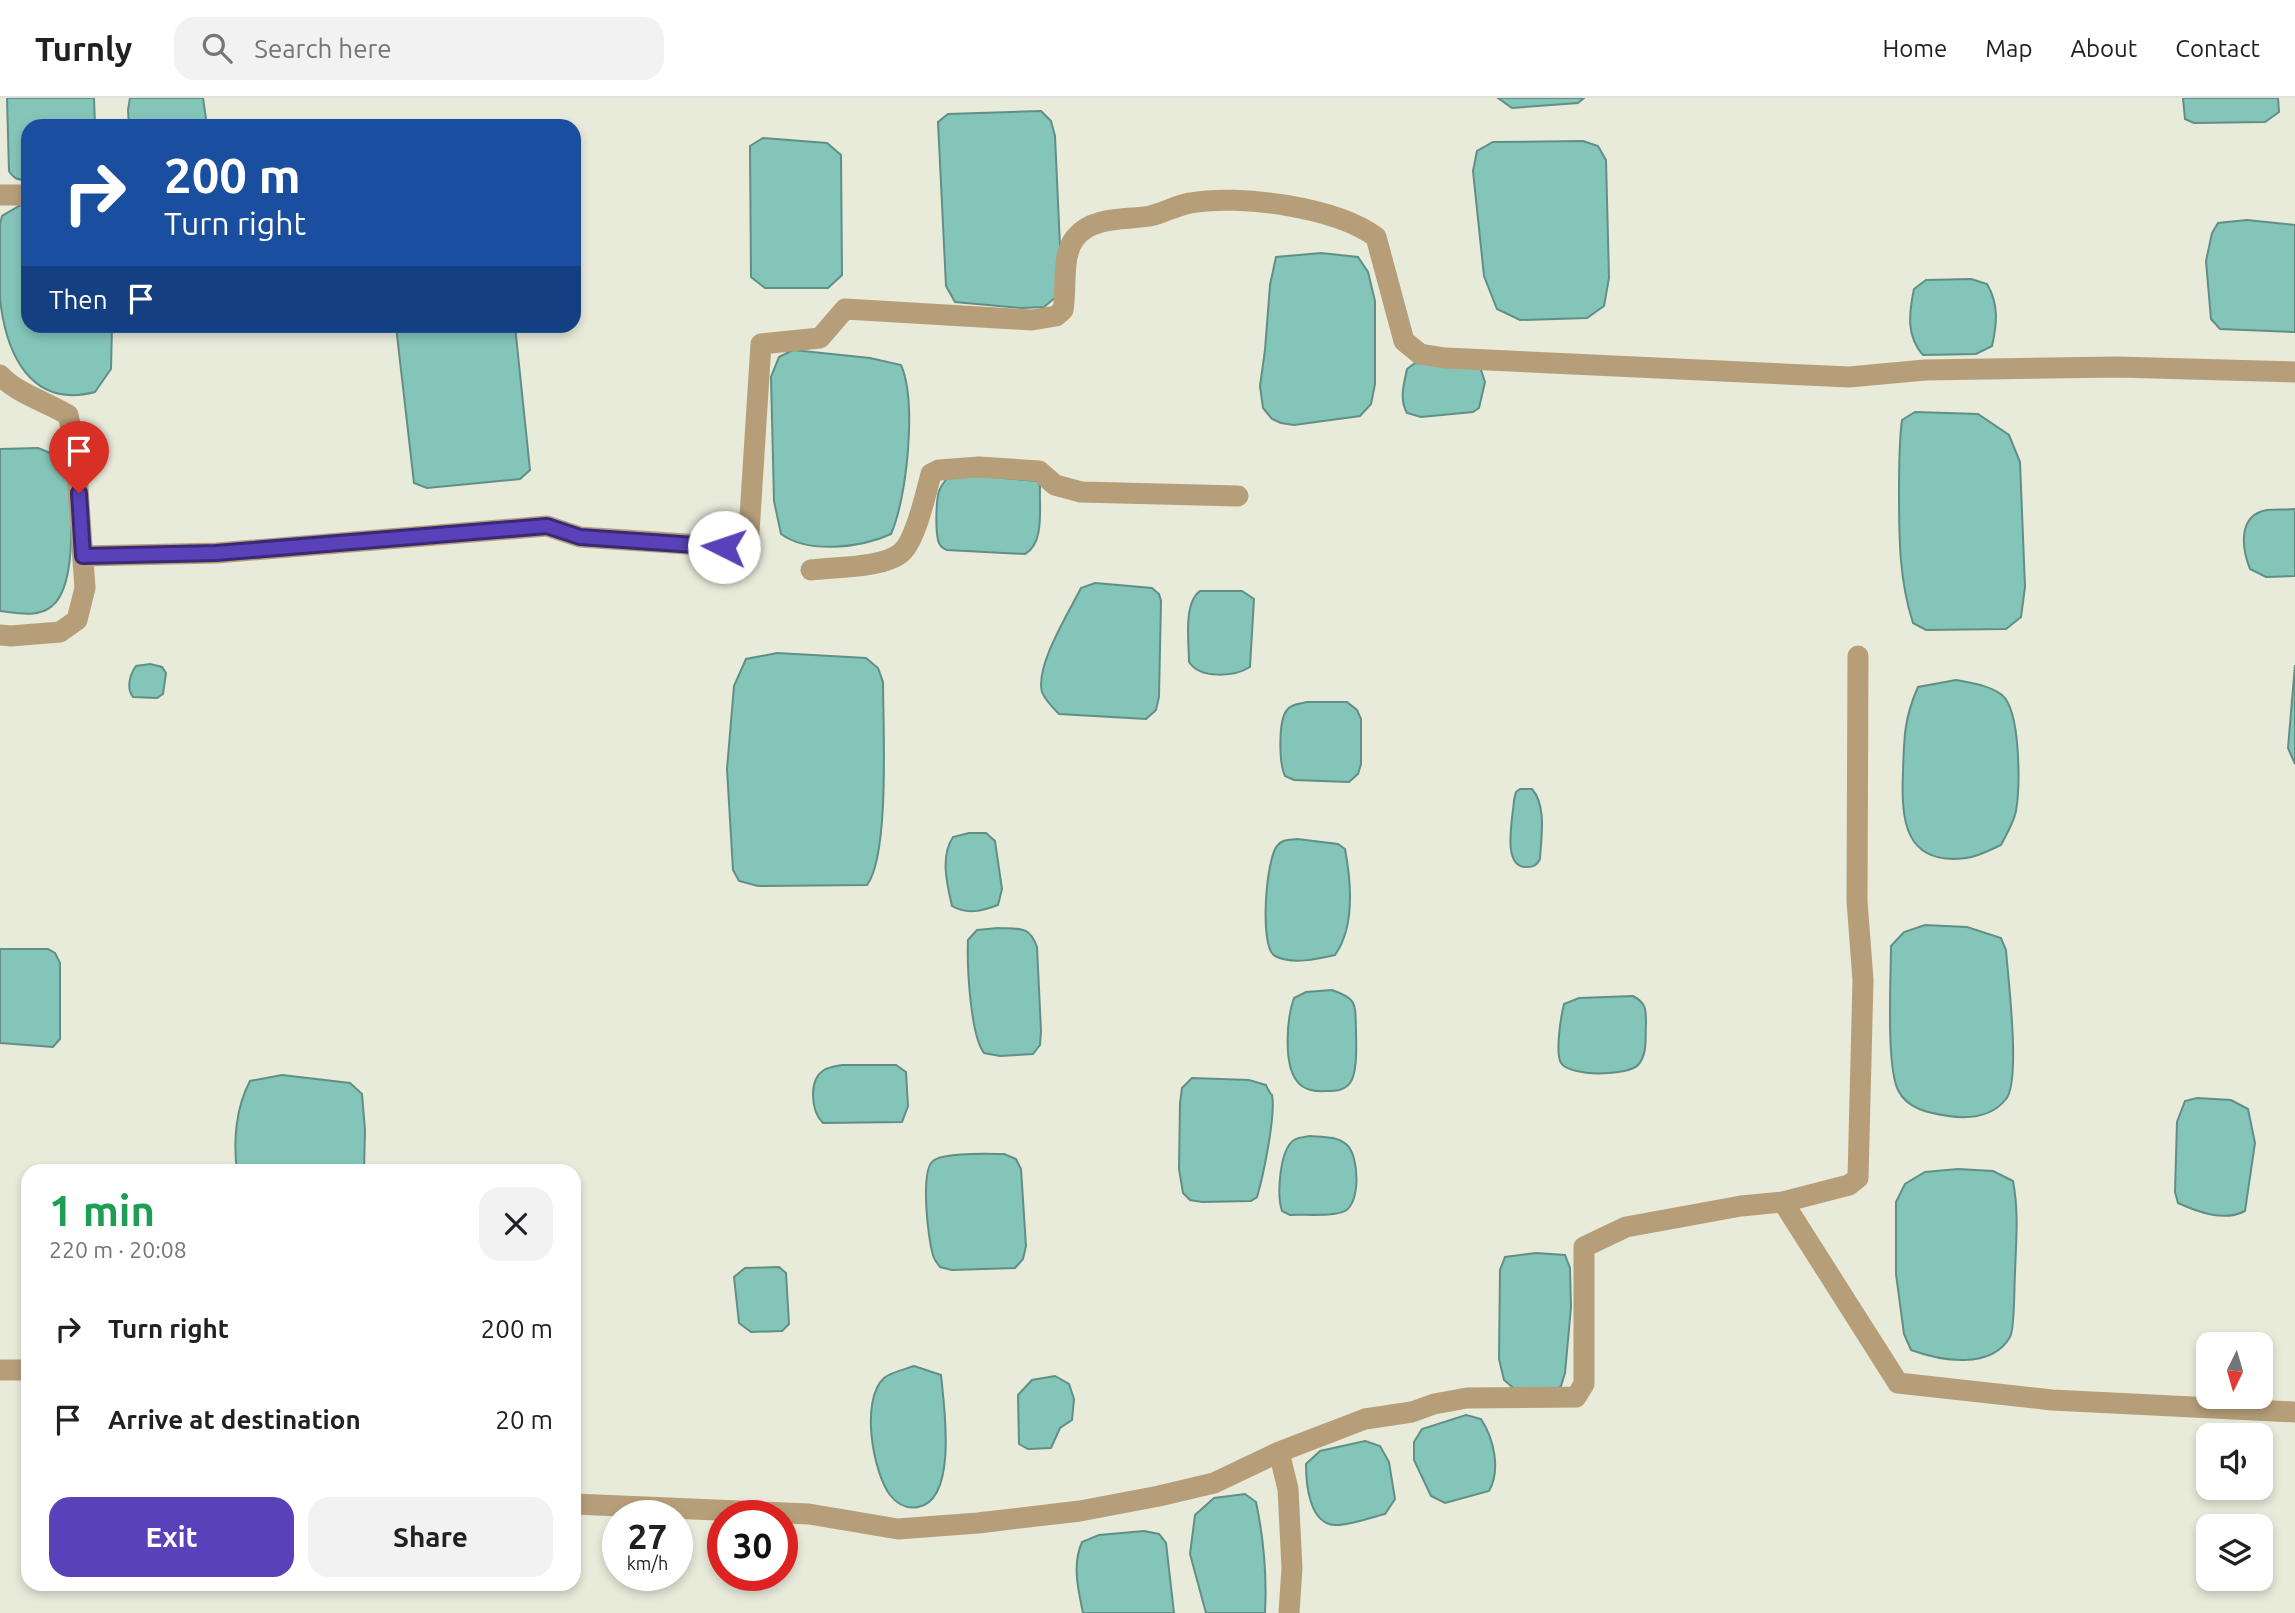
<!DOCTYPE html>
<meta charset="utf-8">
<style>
:root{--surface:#fff;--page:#f2f2f2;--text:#202124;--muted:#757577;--line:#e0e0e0;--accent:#5841b9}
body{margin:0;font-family:Ubuntu,sans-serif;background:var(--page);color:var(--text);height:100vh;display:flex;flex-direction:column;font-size:26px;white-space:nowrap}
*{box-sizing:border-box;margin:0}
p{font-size:23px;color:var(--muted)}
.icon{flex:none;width:38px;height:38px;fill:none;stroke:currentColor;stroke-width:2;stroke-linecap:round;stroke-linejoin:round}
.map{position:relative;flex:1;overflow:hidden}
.sheet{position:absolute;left:21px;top:1066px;width:560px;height:427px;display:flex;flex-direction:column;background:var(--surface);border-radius:21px;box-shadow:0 4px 10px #0003}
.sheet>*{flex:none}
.top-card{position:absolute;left:21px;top:21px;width:560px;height:214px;border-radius:21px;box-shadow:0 4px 10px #0003;background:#1a4fa0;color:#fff;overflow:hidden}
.needle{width:46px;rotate:185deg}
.controls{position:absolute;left:2196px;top:1234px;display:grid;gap:14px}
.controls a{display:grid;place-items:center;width:77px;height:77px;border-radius:14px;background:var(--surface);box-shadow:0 4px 10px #0003;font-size:35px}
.speed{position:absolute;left:602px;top:1402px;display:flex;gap:14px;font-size:35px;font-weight:700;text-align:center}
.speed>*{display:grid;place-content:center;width:91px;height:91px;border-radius:50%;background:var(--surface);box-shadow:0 4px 10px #0003;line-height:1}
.speed small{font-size:18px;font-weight:400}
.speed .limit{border:10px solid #d22;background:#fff;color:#111}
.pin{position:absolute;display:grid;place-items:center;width:60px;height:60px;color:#fff;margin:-72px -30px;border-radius:50% 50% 50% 0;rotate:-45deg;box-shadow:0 0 7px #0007}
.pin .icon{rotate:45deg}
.me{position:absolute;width:77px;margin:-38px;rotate:274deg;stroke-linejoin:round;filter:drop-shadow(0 0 5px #0008)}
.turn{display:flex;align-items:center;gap:24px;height:147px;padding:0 28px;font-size:32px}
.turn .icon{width:91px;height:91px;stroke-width:2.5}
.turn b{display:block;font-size:49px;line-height:60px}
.then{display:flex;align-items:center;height:66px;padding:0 28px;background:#0003;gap:14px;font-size:26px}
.round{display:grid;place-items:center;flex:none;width:74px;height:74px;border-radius:21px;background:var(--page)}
.head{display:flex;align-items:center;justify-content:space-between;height:119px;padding:0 28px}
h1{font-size:42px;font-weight:600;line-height:52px;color:#1e9e55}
.action{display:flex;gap:14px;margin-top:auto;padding:14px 28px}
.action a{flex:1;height:80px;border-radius:21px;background:var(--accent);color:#fff;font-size:28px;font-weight:600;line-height:80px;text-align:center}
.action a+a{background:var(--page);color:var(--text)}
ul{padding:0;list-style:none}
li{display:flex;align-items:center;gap:21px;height:91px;padding:0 28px}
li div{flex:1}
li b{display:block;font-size:26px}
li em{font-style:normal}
header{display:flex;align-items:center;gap:42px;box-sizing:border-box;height:98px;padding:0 35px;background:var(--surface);border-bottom:2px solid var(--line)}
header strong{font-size:33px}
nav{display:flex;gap:38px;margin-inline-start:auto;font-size:24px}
.search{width:490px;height:63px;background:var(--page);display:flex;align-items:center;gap:18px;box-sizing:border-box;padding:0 24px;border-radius:21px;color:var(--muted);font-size:26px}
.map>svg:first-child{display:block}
</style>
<header>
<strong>Turnly</strong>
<div class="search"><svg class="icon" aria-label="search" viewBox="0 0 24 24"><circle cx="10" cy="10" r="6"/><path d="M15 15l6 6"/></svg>Search here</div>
<nav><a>Home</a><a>Map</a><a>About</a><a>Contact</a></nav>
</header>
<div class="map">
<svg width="2295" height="1515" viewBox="0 0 2295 1515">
<rect width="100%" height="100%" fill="#e8eada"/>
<path fill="#84c5ba" stroke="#618f86" stroke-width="2" d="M7,0H94L95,28H28V82C18,82 14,81 9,73Z
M130,0H203L207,28H129L128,12Z
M1498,0H1584L1578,5L1512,10Z
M2183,0H2278L2279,14L2265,24L2194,25L2185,21Z
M1041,13L1051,23L1055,38L1061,170L1057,198L1044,209L1021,210L955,204L946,188L938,24L948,16Z
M763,40L827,45L841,57L842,177L828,190H765L751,179L750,48Z
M1583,43L1598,48L1606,62L1609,180L1604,208L1587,220L1520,222L1497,211L1484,178L1473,73L1477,53L1493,44Z
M28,106V228H112L111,271L95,294C30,311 6,255 0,201C0,177 0,150 0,126L2,118L19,108Z
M2247,122L2295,127V234L2220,231L2211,221L2206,163L2212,135L2218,125Z
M1321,155L1358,159L1368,174L1375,203V286L1371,306L1360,318L1294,327L1281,325L1272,321L1263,310L1260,288L1265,252L1270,187L1276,159Z
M1971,181L1987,186C1999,206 1997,226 1992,248L1976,256L1923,257C1906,238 1909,215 1914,191L1926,182Z
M396,228H515L530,372L520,381L427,390L414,385Z
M793,252L870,260L901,267C917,304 907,400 891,436C860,450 809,456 781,436L774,403L771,279L779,259Z
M1415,265L1480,269L1485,284L1479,310L1473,314L1421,319L1407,315C1399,301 1404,286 1407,271Z
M1915,314L1978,316L2009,337L2020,364L2025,489L2021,519L2006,531L1926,532L1913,525C1899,482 1899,438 1899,393C1899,369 1899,345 1902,322Z
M38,350L65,361L69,371C70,404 79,486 52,508C39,520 16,515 0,513V351Z
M953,376L1038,383L1040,389C1039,409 1045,445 1025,456L947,452C943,450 941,450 939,445C935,436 936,403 939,393C942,386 946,380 953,376Z
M2295,411V478L2266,479L2250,471C2242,451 2237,417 2267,412C2276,411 2286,412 2295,411Z
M1095,485L1152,490L1159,496L1161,503L1159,599L1156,612L1146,621L1059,616C1053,610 1045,602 1042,594C1035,568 1069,514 1081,490Z
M1200,493H1242L1254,501L1250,569C1234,579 1200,581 1189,564C1189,545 1183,505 1200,493Z
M777,555L866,560L878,570L883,584C883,627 890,756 867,787L758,788L739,783L733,772L727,671L734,588L746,561Z
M150,566L162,569L166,575L163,596L157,600L133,599C126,590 130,576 136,568Z
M2295,567V666L2288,650Z
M1956,582C1971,585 1989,587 2002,597C2021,613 2020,689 2016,713C2014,724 2006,737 2001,747C1990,752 1977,759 1966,760C1904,768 1901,721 1903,674C1904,641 1904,620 1918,589Z
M1307,604H1347L1357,612L1361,621V666L1358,676L1349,684L1294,682L1285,678C1279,665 1278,623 1287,612C1291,606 1300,606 1307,604Z
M1520,691H1532C1547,708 1541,740 1540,761C1537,767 1534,769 1527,769C1501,770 1513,720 1514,702L1516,694Z
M969,735H986L995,743L1002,791L998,807C982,813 967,817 952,808C947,786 940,759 953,739Z
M1297,741L1338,746L1345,751C1351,783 1355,829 1335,857C1318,861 1292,867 1275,858C1259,850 1266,761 1277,748C1282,741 1289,742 1297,741Z
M1925,827L1967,829L2001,840L2006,852C2008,880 2021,983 2006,1001C1992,1019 1969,1021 1948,1018C1929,1015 1907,1011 1898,992C1886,967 1891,880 1891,848L1904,834Z
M998,830C1019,831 1029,827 1037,849L1041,933L1040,947L1033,956L1000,958L984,955C970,936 967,867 968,842L977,832Z
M0,851H48L55,855L60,865V941L53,949L0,945Z
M1332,892C1358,901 1355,906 1356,932C1356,945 1358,974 1350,985C1344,993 1335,993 1326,993C1316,994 1303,992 1297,983C1283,966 1287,919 1294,900L1306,894Z
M1633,898C1646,905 1646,911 1646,925C1645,939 1648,956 1638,967C1628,978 1570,979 1561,965C1555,955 1561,918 1564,906L1579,900Z
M842,967H896L906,974L908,1008L902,1024L823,1025C811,1013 808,982 824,972C829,969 837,968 842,967Z
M282,977L350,985L362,996L365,1032L364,1073H237C233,1043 236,1009 250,983Z
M1192,980L1249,982L1266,987C1266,988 1271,997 1272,997C1276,1017 1263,1079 1257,1099L1251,1103L1202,1104L1190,1102L1183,1095L1179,1071L1180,1005L1182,990Z
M2197,1000L2231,1002L2248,1011L2255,1045L2245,1113C2224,1124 2198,1114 2178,1105L2175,1094L2177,1024L2185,1003Z
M1310,1038C1323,1039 1337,1038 1347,1047C1359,1058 1361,1104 1345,1113C1334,1119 1303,1116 1290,1117L1282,1113C1277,1098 1279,1052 1294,1042C1298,1039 1305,1039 1310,1038Z
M1004,1056L1016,1061L1021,1071L1026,1148L1023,1161L1015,1170L952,1172L940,1169C938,1166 935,1163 934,1160C928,1145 920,1073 933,1063C943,1054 989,1056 1004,1056Z
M1958,1071L1993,1073L2013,1083C2019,1114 2016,1144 2015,1175C2014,1187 2015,1231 2010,1239C1991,1272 1941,1263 1911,1252L1904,1236L1896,1176V1104L1905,1086L1925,1074Z
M1536,1155L1565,1157L1570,1170L1571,1209L1565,1275L1561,1288L1551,1296L1517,1293L1504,1282L1499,1261L1500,1172L1505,1159Z
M779,1169L786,1175L789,1226L782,1233L751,1234L739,1225L734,1179L745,1170Z
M914,1268L941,1277C944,1307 958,1402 918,1409C907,1411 897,1406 890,1397C873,1374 860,1302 884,1280C891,1274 906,1271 914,1268Z
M1055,1278L1069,1286L1074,1301L1072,1322L1060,1330L1051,1350L1028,1351L1019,1346L1018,1297L1032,1282Z
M1466,1317L1481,1321C1494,1341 1501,1372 1489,1393L1445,1405L1431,1398L1414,1362V1344L1422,1331Z
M1365,1343L1380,1348L1389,1364L1395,1401L1385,1416C1372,1419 1348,1428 1335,1427C1309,1426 1306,1385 1306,1366L1320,1353Z
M1245,1396L1256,1404C1264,1442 1267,1477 1265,1515H1206L1190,1456L1195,1417L1214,1400Z
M1144,1433L1159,1436L1166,1445L1174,1515H1083C1078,1491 1072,1467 1082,1444L1099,1437Z"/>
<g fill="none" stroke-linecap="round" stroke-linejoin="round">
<path stroke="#b69e79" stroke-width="21" d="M0,97H28
M0,277C16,295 47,304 68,317L75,348L85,490L77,522L60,534L11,538L0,537
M83,458L217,455L547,428L580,439L748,450L761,246L820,240L845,211L1032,222L1056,218L1063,212C1067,190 1061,158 1075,140C1092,118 1126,122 1150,118C1164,115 1177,107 1190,105C1240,96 1335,109 1376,139L1404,243L1420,256L1445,260L1849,279L1925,272L2117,269L2295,274
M811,472C834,469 885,470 902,454C916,441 926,395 931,376L939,372L979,369L1039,373L1055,387L1081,394L1238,398
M1783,1104L1898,1285L2052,1302L2295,1314
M0,1272H28
M1279,1354L1288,1391L1292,1470L1289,1515
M574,1406L809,1416L898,1431L978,1425L1080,1413L1159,1398L1214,1385L1279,1354L1365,1321L1412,1314L1434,1306L1467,1300L1576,1299L1584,1286V1149L1626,1129L1741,1108L1783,1104L1849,1087L1858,1080L1863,882L1857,803L1858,558"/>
</g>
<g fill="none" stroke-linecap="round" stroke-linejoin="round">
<g stroke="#392a78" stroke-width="18">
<path id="route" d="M79,395L83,458L216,455L547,428L580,439L724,449"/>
</g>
<use href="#route" stroke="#5841b9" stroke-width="12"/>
</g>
</svg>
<div class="controls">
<a><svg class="needle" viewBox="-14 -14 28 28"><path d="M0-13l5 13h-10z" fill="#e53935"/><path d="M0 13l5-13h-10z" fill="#757577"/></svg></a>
<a><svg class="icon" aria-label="sound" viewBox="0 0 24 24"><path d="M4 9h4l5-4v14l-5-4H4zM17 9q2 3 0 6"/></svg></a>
<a><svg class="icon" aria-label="layers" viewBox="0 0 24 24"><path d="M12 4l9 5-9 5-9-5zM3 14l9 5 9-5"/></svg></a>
</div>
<div class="speed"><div>27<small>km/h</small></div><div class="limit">30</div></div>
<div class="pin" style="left:79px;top:395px;background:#d93025"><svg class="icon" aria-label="arrive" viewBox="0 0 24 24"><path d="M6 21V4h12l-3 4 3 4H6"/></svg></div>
<svg class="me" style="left:724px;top:449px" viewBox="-20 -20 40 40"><circle r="19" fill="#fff"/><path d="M0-13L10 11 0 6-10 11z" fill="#5841b9"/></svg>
<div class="top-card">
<div class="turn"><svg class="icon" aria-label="right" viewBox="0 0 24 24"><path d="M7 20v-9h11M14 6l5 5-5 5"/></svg><div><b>200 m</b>Turn right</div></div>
<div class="then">Then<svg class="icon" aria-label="arrive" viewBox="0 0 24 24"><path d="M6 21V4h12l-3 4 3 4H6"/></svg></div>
</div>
<section class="sheet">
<div class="head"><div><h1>1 min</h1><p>220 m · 20:08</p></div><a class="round"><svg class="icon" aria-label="close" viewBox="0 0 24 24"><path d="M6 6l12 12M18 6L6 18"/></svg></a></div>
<ul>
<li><svg class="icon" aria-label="right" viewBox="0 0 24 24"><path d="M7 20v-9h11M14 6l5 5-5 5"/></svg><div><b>Turn right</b></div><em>200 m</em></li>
<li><svg class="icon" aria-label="arrive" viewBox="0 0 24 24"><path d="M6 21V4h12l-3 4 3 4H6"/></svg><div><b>Arrive at destination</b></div><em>20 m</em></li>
</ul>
<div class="action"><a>Exit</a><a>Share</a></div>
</section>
</div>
